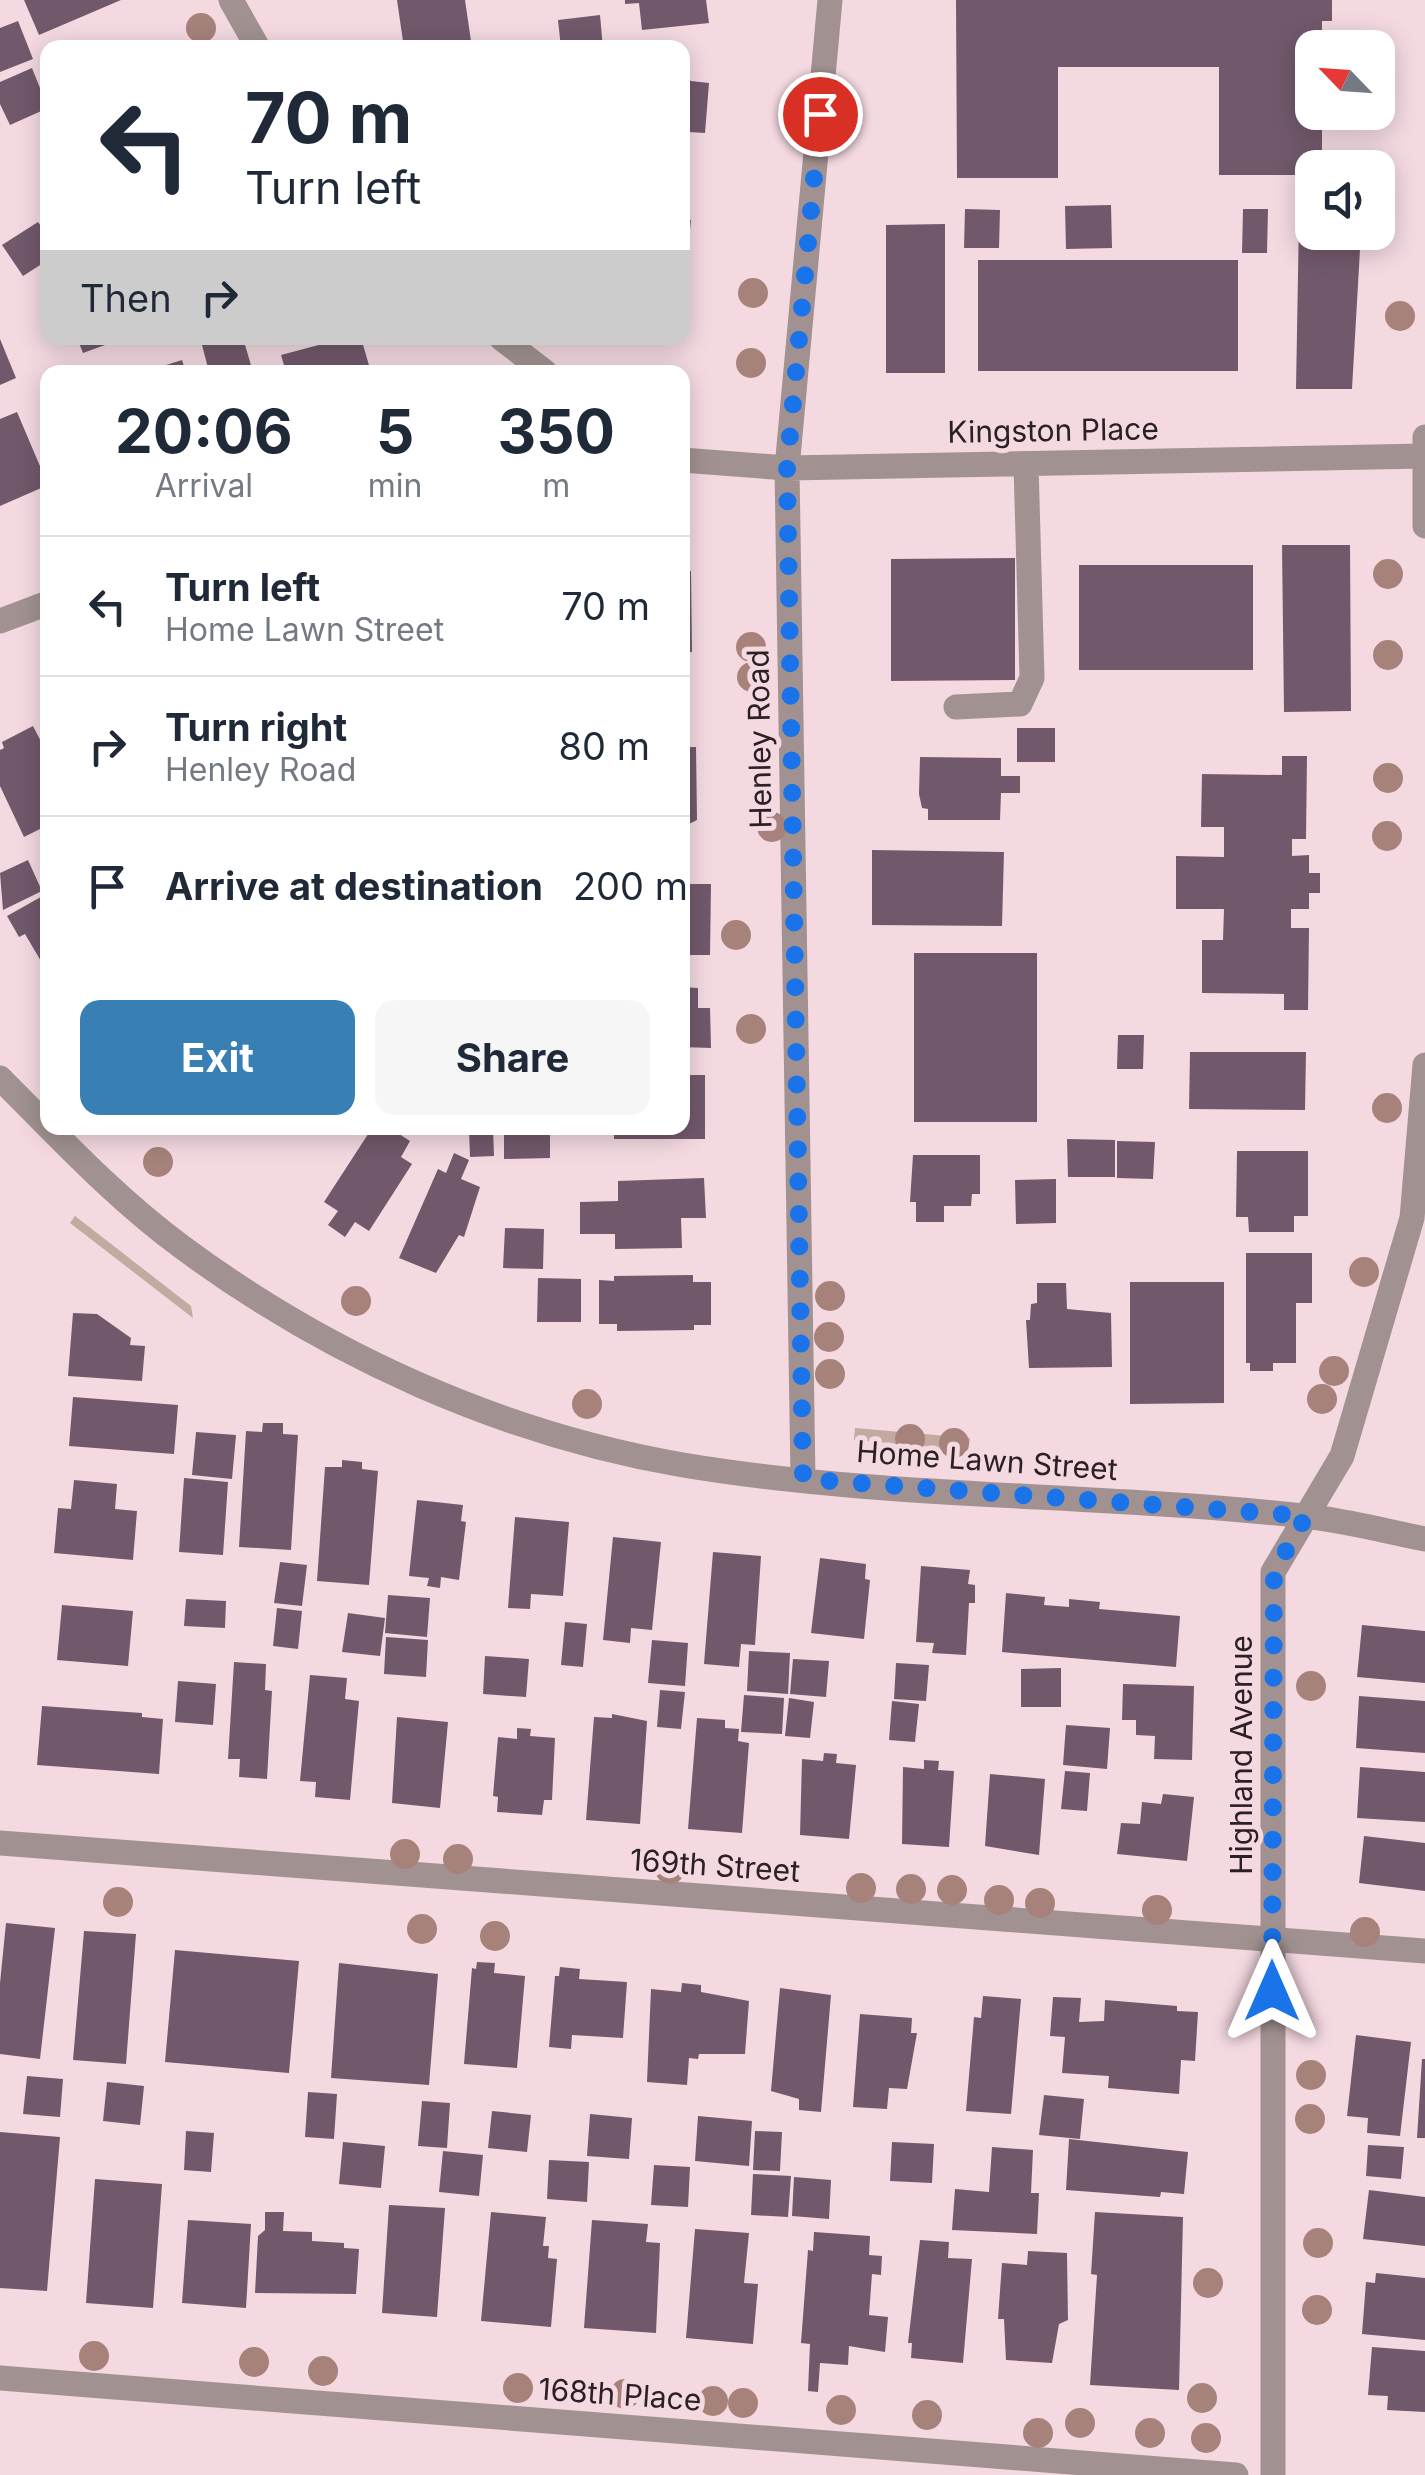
<!DOCTYPE html>
<style>
:root{--surface:#fff;--page:#f6f6f7;--text:#1f2937;--muted:#747a83;--line:#e0e1e3;--accent:#387fb3}
body{margin:0;font-family:Inter,sans-serif;background:var(--page);color:var(--text);height:100vh;display:flex;flex-direction:column;font-size:38px;white-space:nowrap}
*{box-sizing:border-box;margin:0}
p{font-size:32px;color:var(--muted)}
.icon{flex:none;width:55px;height:55px;fill:none;stroke:currentColor;stroke-width:2;stroke-linecap:round;stroke-linejoin:round}
.map{position:relative;flex:1;overflow:hidden}
.panel{position:absolute;left:40px;top:365px;width:650px;height:770px;display:flex;flex-direction:column;background:var(--surface);border-radius:20px;box-shadow:0 5px 25px #0003}
.panel>*{flex:none}
.guide{position:absolute;left:40px;top:40px;width:650px;height:305px;border-radius:20px;box-shadow:0 5px 25px #0003;background:#fff;color:var(--text);overflow:hidden}
.needle{width:65px;rotate:295deg}
.buttons{position:absolute;left:1295px;top:30px;display:grid;gap:20px}
.buttons a{display:grid;place-items:center;width:100px;height:100px;border-radius:20px;background:var(--surface);box-shadow:0 5px 25px #0003;font-size:50px}
.pin{position:absolute;display:grid;place-items:center;width:85px;height:85px;color:#fff;margin:-42px;border:5px solid #fff;border-radius:50%;box-shadow:0 2px 10px #0007}
.me{position:absolute;width:110px;margin:-55px;rotate:0deg;stroke-linejoin:round;filter:drop-shadow(0 0 8px #0008)}
.turn{display:flex;align-items:center;gap:35px;height:210px;padding:0 40px;font-size:45px}
.turn .icon{width:130px;height:130px;stroke-width:2.5}
.turn b{display:block;font-size:70px;line-height:85px}
.then{display:flex;align-items:center;height:95px;padding:0 40px;background:#0003;gap:20px;font-size:38px}
.eta{display:flex;justify-content:space-evenly;align-items:center;height:170px;text-align:center}
.eta b{font-size:60px;font-weight:700;line-height:70px}
.primary-button{display:flex;gap:20px;margin-top:auto;padding:20px 40px}
.primary-button a{flex:1;height:115px;border-radius:20px;background:var(--accent);color:#fff;font-size:40px;font-weight:700;line-height:115px;text-align:center}
.primary-button a+a{background:var(--page);color:var(--text)}
ul{padding:0;list-style:none}
li{display:flex;align-items:center;gap:30px;height:140px;padding:0 40px;border-top:2px solid var(--line)}
li div{flex:1}
li b{display:block;font-size:38px}
li em{font-style:normal}
.map>svg:first-child{display:block}
</style>
<div class="map">
<svg width="1425" height="2475" viewBox="0 0 1425 2475">
<rect width="100%" height="100%" fill="#f4d9e1"/>
<path fill="#c2aaa0" d="M75,1216L191,1306L193,1318L70,1223Z
M855,1428L970,1438L968,1450L854,1440Z"/>
<path fill="#71596b" d="M24,0H121L39,35Z
M397,0H465L472,48H404Z
M625,0H706L709,23L642,30L639,3L625,4Z
M956,0H1332V21H1322V48H1312V112H1322V168H1312V175H1219V67H1058V178H957Z
M600,15L603,48H561L558,20Z
M18,21L33,59L0,72V28Z
M32,68L48,108L10,125L0,104V82Z
M682,80L709,83L705,133L689,132L688,156L682,155Z
M1111,205L1112,248L1066,249L1065,206Z
M965,209L1000,210L999,248H964Z
M1243,209H1268L1267,253H1242Z
M1312,216V232H1361L1352,389H1296L1299,217Z
M682,219L691,220L685,277H682Z
M38,222L48,236V260L23,276L2,245Z
M945,224V373H886V225Z
M978,260H1238V371H978Z
M77,338H102L105,345L83,353Z
M214,338H243L253,372H209L201,341Z
M345,338H361L371,372H286L281,355Z
M0,339L16,378L0,385Z
M182,360L186,372H144Z
M17,412L48,485L0,506V419Z
M1282,545H1350L1351,711L1284,712Z
M1015,558V680L891,681V559Z
M1079,565H1253V670H1079Z
M682,571H691L692,652H682Z
M33,726L48,755V825L24,837L0,786V750L4,748L2,742Z
M1017,728H1055V762H1017Z
M682,747H696L697,820L691,823H682Z
M1282,756H1307L1306,839H1292V856L1309,855V873H1320V893H1309V909H1291V928H1309L1308,1010H1284V994L1202,993V940H1223L1224,909H1176V856L1224,857V827H1201L1202,774L1282,775Z
M920,757L1001,758V776H1020V793H1001L1000,820H928V809L922,808L919,794Z
M872,850L1004,852L1002,926L872,925Z
M28,860L42,891L3,910L0,873Z
M682,884H711L710,955H682Z
M48,893V973L25,934L19,937L7,916Z
M914,953H1037V1122H914Z
M682,987L698,988V1008H710L711,1048L682,1047Z
M1118,1035H1144L1143,1069H1117Z
M1190,1052H1306L1305,1110L1189,1109Z
M682,1075H705V1139H614V1128H682Z
M372,1128H390L410,1141L401,1157L412,1164L369,1231L355,1222L345,1237L328,1225L338,1211L324,1202Z
M469,1128H493L494,1156L470,1157Z
M504,1128H550V1158L504,1159Z
M1067,1139L1115,1140V1177H1068Z
M1117,1141L1155,1142L1153,1179L1117,1178Z
M1237,1151H1308V1216H1294V1232H1249L1248,1217H1236Z
M454,1153L469,1160L461,1179L480,1187L464,1237L459,1235L436,1273L399,1258L438,1169L446,1173Z
M913,1155H980V1194H972L971,1206H944V1222H916V1202H910Z
M704,1178L706,1218H681L682,1248L615,1249V1234H580V1202L618,1201V1181Z
M1056,1179V1223L1016,1224L1015,1180Z
M505,1228L544,1229L543,1269L503,1268Z
M1246,1253H1312V1303H1296V1363H1273V1371H1250V1363H1246Z
M693,1275V1282H711V1325H694V1330L617,1331V1324H599V1280L614,1281V1276Z
M538,1278L581,1279V1322H537Z
M1130,1282H1224V1403L1130,1404Z
M1037,1283H1066L1067,1309L1111,1313L1112,1367L1029,1368L1026,1320H1030L1031,1304L1037,1303Z
M73,1313L97,1314L131,1338L130,1345L145,1346L142,1381L68,1376Z
M73,1397L178,1405L174,1454L69,1446Z
M263,1423H283V1434L298,1435L291,1550L239,1547L246,1431L262,1432Z
M196,1432L236,1435L232,1479L192,1475Z
M342,1460L362,1462V1469L378,1471L369,1585L317,1581L325,1467H342Z
M184,1478L228,1482L223,1555L179,1552Z
M74,1480L117,1484L115,1509L137,1511L133,1560L54,1553L58,1508L71,1509Z
M417,1500L463,1505L461,1521L466,1522L459,1580L441,1577L440,1588L427,1586L429,1578L409,1576Z
M515,1517L569,1522L563,1596L531,1594L530,1609L508,1608Z
M613,1537L661,1542L652,1630L631,1628L630,1643L603,1640Z
M713,1552L761,1556L755,1645L741,1644L739,1667L704,1664Z
M820,1558L866,1564L865,1579L870,1580L864,1639L811,1633Z
M280,1562L307,1565L302,1606L274,1603Z
M921,1566L970,1570L968,1584L975,1585V1603H969L966,1655L932,1653L934,1643L916,1642Z
M1006,1593L1045,1597L1044,1605L1069,1607V1599L1100,1602L1099,1609L1180,1616L1176,1667L1002,1652Z
M388,1595L430,1598L427,1637L385,1633Z
M186,1599L226,1601L225,1628L184,1626Z
M62,1605L133,1611L128,1666L57,1660Z
M277,1608L302,1611L298,1649L273,1646Z
M348,1613L385,1618L380,1656L342,1652Z
M565,1622L587,1624L583,1667L561,1665Z
M1362,1625L1425,1631V1683L1357,1677Z
M386,1637L428,1640L426,1677L384,1674Z
M652,1640L688,1643L685,1686L648,1683Z
M749,1651L790,1653L788,1694L747,1691Z
M485,1656L529,1659L526,1697L483,1694Z
M793,1659L829,1661L826,1697L790,1694Z
M234,1662L266,1664L265,1690L272,1691L267,1779L239,1777L240,1759H228Z
M896,1663L929,1665L926,1701L894,1699Z
M1061,1668V1707H1021V1669Z
M310,1675L347,1678L345,1699L359,1701L350,1800L315,1797L316,1782L300,1781Z
M178,1681L216,1684L213,1725L175,1722Z
M1123,1684L1194,1686L1192,1760L1154,1759L1155,1736L1136,1735V1720H1122Z
M660,1690L685,1692L681,1729L657,1727Z
M744,1695L784,1698L782,1734L741,1732Z
M1359,1696L1425,1701V1753L1356,1748Z
M789,1698L814,1702L810,1738L785,1736Z
M892,1701L919,1704L915,1742L889,1740Z
M42,1706L142,1713V1717L163,1719L159,1774L37,1765Z
M612,1714L647,1721L640,1824L586,1820L594,1717L612,1718Z
M397,1717L448,1722L440,1808L392,1803Z
M697,1718L725,1720V1728L739,1729L738,1741L749,1743L742,1833L688,1829Z
M1066,1725L1110,1728L1107,1769L1063,1765Z
M517,1728L531,1729L530,1736L555,1738L552,1800H544L542,1815L497,1812L498,1797L493,1796L498,1737L517,1739Z
M824,1753L837,1754L836,1763L856,1765L849,1839L800,1835L802,1759L823,1761Z
M924,1760L939,1761L938,1770L954,1771L949,1847L902,1844L903,1767L924,1769Z
M1360,1767L1425,1772V1822L1357,1818Z
M1065,1771L1090,1773L1087,1811L1061,1809Z
M990,1774L1045,1779L1039,1855L985,1846Z
M1163,1794L1194,1797L1187,1861L1117,1854L1121,1823L1140,1824L1142,1802L1161,1804Z
M1364,1836L1425,1843V1891L1359,1883Z
M6,1923L55,1928L40,2059L0,2054V1983Z
M84,1931L136,1934L126,2064L73,2060Z
M175,1950L299,1961L289,2073L165,2062Z
M477,1962L495,1963L494,1973L525,1976L517,2068L464,2064L472,1968L476,1969Z
M339,1963L438,1974L429,2085L331,2078Z
M560,1967L580,1969L579,1979L627,1982L623,2038L572,2035L571,2049L549,2047L555,1976H559Z
M682,1983L701,1985V1992L749,2001L745,2054H699L698,2059L689,2058L687,2085L647,2082L651,1989L681,1992Z
M780,1988L831,1995L821,2112L799,2110V2099L771,2091Z
M983,1996L1021,1999L1011,2114L966,2111L974,2017L981,2018Z
M1053,1997L1081,1998L1079,2022L1104,2021L1105,2000L1177,2006V2011L1198,2012L1195,2061L1181,2060L1179,2094L1108,2088L1109,2076L1062,2073L1065,2037L1050,2036Z
M860,2014L912,2018L911,2033H917L907,2089L889,2088L887,2109L853,2107Z
M1356,2035L1411,2042L1400,2136L1367,2133L1368,2118L1347,2116Z
M1422,2059H1425V2138H1417Z
M27,2076L63,2079L60,2117L23,2114Z
M107,2082L144,2086L140,2125L103,2121Z
M308,2092L337,2094L334,2139L305,2137Z
M1044,2095L1084,2099L1080,2139L1039,2135Z
M422,2101L450,2103L447,2148L418,2146Z
M492,2111L531,2115L527,2152L488,2148Z
M590,2114L632,2118L629,2159L587,2156Z
M698,2116L752,2121L749,2166L695,2161Z
M186,2131L214,2133L211,2172L184,2170Z
M755,2131L782,2132L780,2171L753,2170Z
M0,2132L60,2137L47,2291L0,2288Z
M1069,2139L1188,2152L1184,2194L1161,2192L1160,2197L1066,2190Z
M343,2142L385,2146L381,2188L339,2184Z
M892,2142L934,2144L932,2183L890,2181Z
M1368,2145L1404,2147L1401,2179L1366,2176Z
M992,2147L1033,2150L1031,2193H1039L1037,2234L952,2230L955,2189L989,2192Z
M443,2151L483,2155L479,2196L439,2192Z
M549,2160L589,2162L587,2202L547,2199Z
M654,2165L690,2167L688,2207L651,2205Z
M753,2174L791,2176L788,2217L751,2215Z
M794,2177L831,2180L829,2219L792,2216Z
M95,2179L162,2184L153,2308L86,2303Z
M1369,2190L1425,2197V2246L1363,2239Z
M389,2205L445,2208L437,2317L382,2313Z
M265,2212H284L283,2231L312,2232V2241L344,2243V2248L359,2249L356,2294L255,2293L258,2236L265,2230Z
M491,2212L546,2217L543,2246H549L548,2258L557,2259L551,2327L481,2321Z
M1095,2212L1183,2217L1179,2390L1090,2385L1097,2275L1091,2274Z
M188,2220L251,2224L246,2308L182,2303Z
M592,2220L648,2224L646,2242L660,2243L656,2333L584,2328Z
M695,2229L749,2233L744,2283L758,2284L753,2344L686,2338Z
M814,2232L870,2236L869,2255L882,2256L881,2275L872,2274L869,2315L888,2317L885,2352L849,2346L848,2365L820,2363L818,2392L808,2391L810,2344L801,2343L808,2250L813,2251Z
M920,2240L949,2242L948,2258L972,2259L963,2363L911,2358L912,2343H908Z
M1028,2251L1067,2253L1068,2320L1059,2324L1052,2363L1006,2360L1004,2319H998L1002,2263L1027,2265Z
M1376,2273L1425,2278V2340L1362,2334L1366,2282L1375,2283Z
M1372,2347L1425,2351V2412L1387,2410L1388,2396L1368,2395Z"/>
<g fill="none" stroke-linecap="round" stroke-linejoin="round">
<path stroke="#a19291" stroke-width="25" d="M231,0L258,48
M501,338L545,372
M1425,437V526
M682,460L787,468L1425,456
M0,621L48,603
M956,707L1020,704L1032,678L1026,464
M0,1078C58,1136 115,1198 182,1247C329,1356 503,1434 683,1465C887,1499 1097,1493 1303,1516C1344,1520 1385,1531 1425,1539
M803,1479L787,468L830,0
M0,1843L1425,1951
M0,2378L1236,2475
M1273,2475V1572L1342,1456L1412,1218L1425,1065"/>
</g>
<g fill="#a6827b">
<circle cx="201" cy="28" r="15"/>
<circle cx="753" cy="293" r="15"/>
<circle cx="1400" cy="316" r="15"/>
<circle cx="751" cy="363" r="15"/>
<circle cx="1388" cy="574" r="15"/>
<circle cx="751" cy="647" r="15"/>
<circle cx="1388" cy="655" r="15"/>
<circle cx="752" cy="677" r="15"/>
<circle cx="1388" cy="778" r="15"/>
<circle cx="772" cy="827" r="15"/>
<circle cx="1387" cy="836" r="15"/>
<circle cx="736" cy="935" r="15"/>
<circle cx="751" cy="1029" r="15"/>
<circle cx="1387" cy="1108" r="15"/>
<circle cx="158" cy="1162" r="15"/>
<circle cx="1364" cy="1272" r="15"/>
<circle cx="830" cy="1296" r="15"/>
<circle cx="356" cy="1301" r="15"/>
<circle cx="829" cy="1337" r="15"/>
<circle cx="1334" cy="1371" r="15"/>
<circle cx="830" cy="1374" r="15"/>
<circle cx="1322" cy="1399" r="15"/>
<circle cx="587" cy="1404" r="15"/>
<circle cx="910" cy="1439" r="15"/>
<circle cx="954" cy="1443" r="15"/>
<circle cx="1311" cy="1686" r="15"/>
<circle cx="405" cy="1854" r="15"/>
<circle cx="458" cy="1859" r="15"/>
<circle cx="670" cy="1869" r="15"/>
<circle cx="861" cy="1888" r="15"/>
<circle cx="911" cy="1889" r="15"/>
<circle cx="952" cy="1890" r="15"/>
<circle cx="999" cy="1900" r="15"/>
<circle cx="118" cy="1902" r="15"/>
<circle cx="1040" cy="1903" r="15"/>
<circle cx="1157" cy="1910" r="15"/>
<circle cx="422" cy="1929" r="15"/>
<circle cx="1365" cy="1932" r="15"/>
<circle cx="495" cy="1936" r="15"/>
<circle cx="1311" cy="2075" r="15"/>
<circle cx="1310" cy="2119" r="15"/>
<circle cx="1318" cy="2243" r="15"/>
<circle cx="1208" cy="2283" r="15"/>
<circle cx="1317" cy="2310" r="15"/>
<circle cx="94" cy="2356" r="15"/>
<circle cx="254" cy="2362" r="15"/>
<circle cx="323" cy="2371" r="15"/>
<circle cx="518" cy="2388" r="15"/>
<circle cx="625" cy="2394" r="15"/>
<circle cx="1202" cy="2398" r="15"/>
<circle cx="713" cy="2401" r="15"/>
<circle cx="743" cy="2403" r="15"/>
<circle cx="841" cy="2410" r="15"/>
<circle cx="927" cy="2415" r="15"/>
<circle cx="1080" cy="2423" r="15"/>
<circle cx="1038" cy="2433" r="15"/>
<circle cx="1150" cy="2433" r="15"/>
<circle cx="1206" cy="2438" r="15"/>
</g>
<g fill="none" stroke-linecap="round" stroke-linejoin="round">
<path stroke="#1a73e8" stroke-width="18" stroke-dasharray="0 32.4" d="M820,114L787,468L803,1479L1306,1516L1274,1572L1272,1991"/>
</g>
<g text-anchor="middle" dominant-baseline="central" stroke-width="10" stroke-linejoin="round" paint-order="stroke">
<g font-size="30" fill="#2b2124" stroke="#f4d9e1">
<text transform="translate(1053 430) rotate(-1)">Kingston Place</text>
<text transform="translate(759 739) rotate(-91)">Henley Road</text>
<text transform="translate(987 1460) rotate(4)">Home Lawn Street</text>
<text transform="translate(1241 1755) rotate(-90)">Highland Avenue</text>
<text transform="translate(715 1865) rotate(4)">169th Street</text>
<text transform="translate(620 2394) rotate(4)">168th Place</text>
</g>
</g>
</svg>
<div class="buttons">
<a><svg class="needle" viewBox="-14 -14 28 28"><path d="M0-13l5 13h-10z" fill="#e53935"/><path d="M0 13l5-13h-10z" fill="#747a83"/></svg></a>
<a><svg class="icon" aria-label="sound" viewBox="0 0 24 24"><path d="M4 9h4l5-4v14l-5-4H4zM17 9q2 3 0 6"/></svg></a>
</div>
<div class="pin" style="left:820px;top:114px;background:#d93025"><svg class="icon" aria-label="arrive" viewBox="0 0 24 24"><path d="M6 21V4h12l-3 4 3 4H6"/></svg></div>
<svg class="me" style="left:1272px;top:1991px" viewBox="-20 -20 40 40"><path d="M0-17L14 15 0 8-14 15z" fill="#1a73e8" stroke="#fff" stroke-width="4"/></svg>
<div class="guide">
<div class="turn"><svg class="icon" aria-label="left" viewBox="0 0 24 24"><path d="M17 20v-9H6M10 6l-5 5 5 5"/></svg><div><b>70 m</b>Turn left</div></div>
<div class="then">Then<svg class="icon" aria-label="right" viewBox="0 0 24 24"><path d="M7 20v-9h11M14 6l5 5-5 5"/></svg></div>
</div>
<section class="panel">
<div class="eta">
<div><b>20:06</b><p>Arrival</p></div>
<div><b>5</b><p>min</p></div>
<div><b>350</b><p>m</p></div>
</div>
<ul>
<li><svg class="icon" aria-label="left" viewBox="0 0 24 24"><path d="M17 20v-9H6M10 6l-5 5 5 5"/></svg><div><b>Turn left</b><p>Home Lawn Street</p></div><em>70 m</em></li>
<li><svg class="icon" aria-label="right" viewBox="0 0 24 24"><path d="M7 20v-9h11M14 6l5 5-5 5"/></svg><div><b>Turn right</b><p>Henley Road</p></div><em>80 m</em></li>
<li><svg class="icon" aria-label="arrive" viewBox="0 0 24 24"><path d="M6 21V4h12l-3 4 3 4H6"/></svg><div><b>Arrive at destination</b></div><em>200 m</em></li>
</ul>
<div class="primary-button"><a>Exit</a><a>Share</a></div>
</section>
</div>
